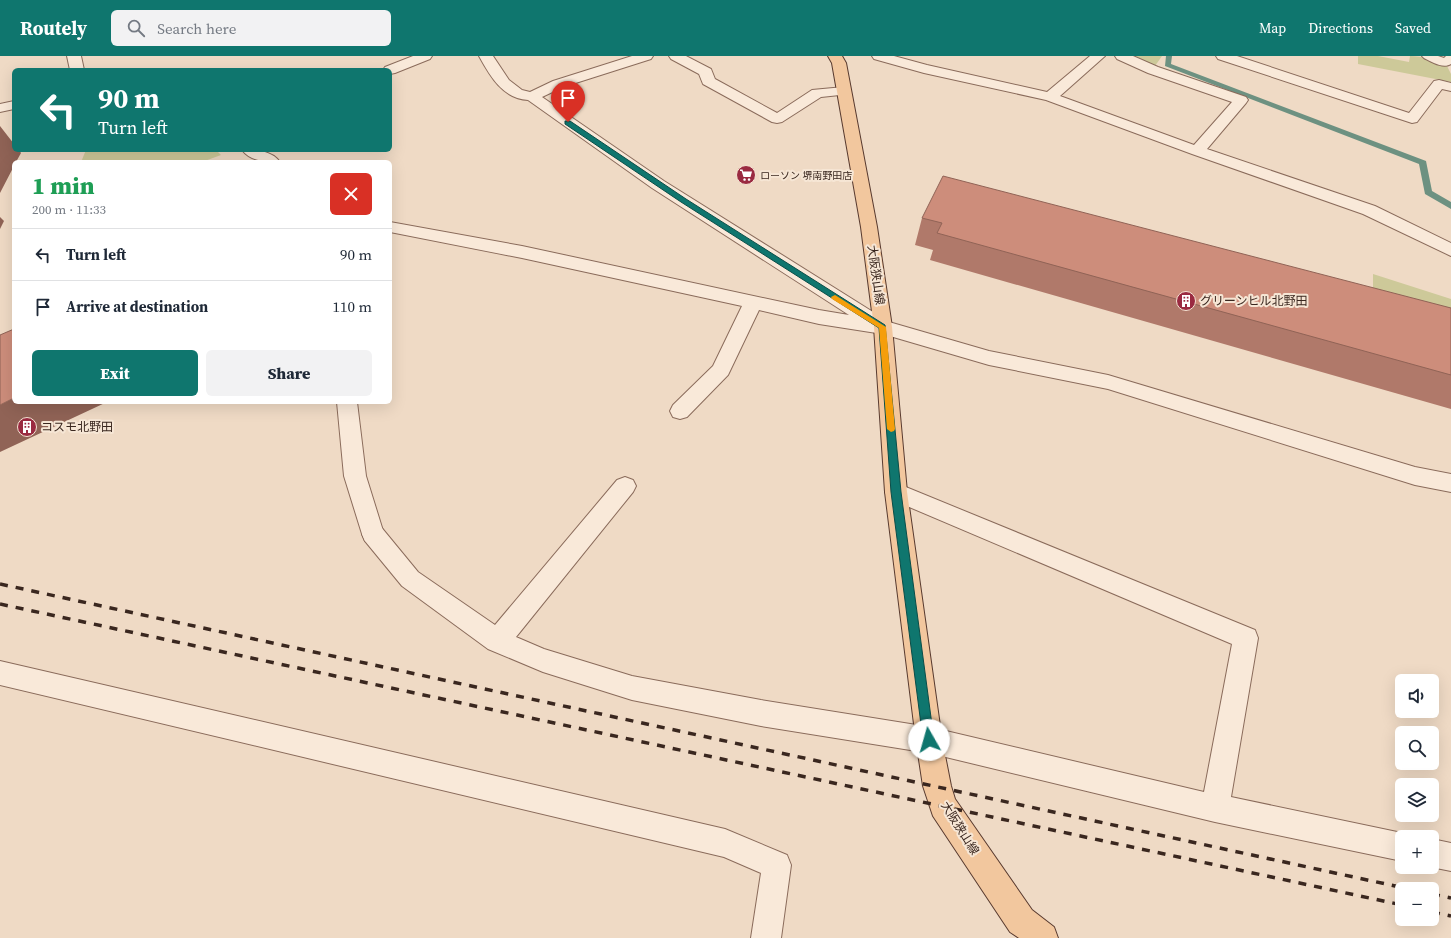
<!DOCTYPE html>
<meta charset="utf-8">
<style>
:root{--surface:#fff;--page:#f2f2f3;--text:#1f2937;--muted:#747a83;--line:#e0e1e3;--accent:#0f766e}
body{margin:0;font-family:"Source Serif 4","Noto Sans JP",serif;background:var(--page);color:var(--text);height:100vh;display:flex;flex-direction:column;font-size:15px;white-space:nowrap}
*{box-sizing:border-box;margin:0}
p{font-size:13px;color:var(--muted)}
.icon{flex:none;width:22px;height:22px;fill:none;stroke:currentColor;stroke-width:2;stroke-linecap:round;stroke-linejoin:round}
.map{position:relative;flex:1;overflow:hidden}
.drawer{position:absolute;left:12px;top:104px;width:380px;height:244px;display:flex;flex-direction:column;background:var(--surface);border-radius:6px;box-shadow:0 4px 16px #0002}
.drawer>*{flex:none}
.top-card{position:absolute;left:12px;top:12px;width:380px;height:84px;border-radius:6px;box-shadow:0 4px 16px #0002;background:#0f766e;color:#fff;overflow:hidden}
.tools{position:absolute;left:1395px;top:618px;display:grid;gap:8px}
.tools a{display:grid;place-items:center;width:44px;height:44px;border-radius:6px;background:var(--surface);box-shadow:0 4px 16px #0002;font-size:20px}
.pin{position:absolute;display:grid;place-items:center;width:34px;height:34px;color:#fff;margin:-41px -17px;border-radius:50% 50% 50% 0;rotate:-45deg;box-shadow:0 0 4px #0007}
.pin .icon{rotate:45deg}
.me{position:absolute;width:44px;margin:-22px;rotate:353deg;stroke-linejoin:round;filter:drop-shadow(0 0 3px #0008)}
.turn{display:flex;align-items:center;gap:14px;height:84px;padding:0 20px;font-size:18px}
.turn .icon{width:52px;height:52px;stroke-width:2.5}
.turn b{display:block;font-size:28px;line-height:34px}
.round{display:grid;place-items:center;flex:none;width:42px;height:42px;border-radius:6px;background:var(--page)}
.overview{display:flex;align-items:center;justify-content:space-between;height:68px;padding:0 20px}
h1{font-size:24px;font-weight:800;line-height:30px;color:#1e9e55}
.action{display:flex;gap:8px;margin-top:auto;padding:8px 20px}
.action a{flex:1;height:46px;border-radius:6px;background:var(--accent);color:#fff;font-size:16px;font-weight:800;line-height:46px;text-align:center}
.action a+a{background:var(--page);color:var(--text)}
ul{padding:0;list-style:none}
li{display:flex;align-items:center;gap:12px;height:52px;padding:0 20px;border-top:1px solid var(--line)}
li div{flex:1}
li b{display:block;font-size:15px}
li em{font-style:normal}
header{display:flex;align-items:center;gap:24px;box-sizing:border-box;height:56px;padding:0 20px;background:var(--accent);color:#fff}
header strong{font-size:19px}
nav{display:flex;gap:22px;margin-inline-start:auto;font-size:14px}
.search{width:280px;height:36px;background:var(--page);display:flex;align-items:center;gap:10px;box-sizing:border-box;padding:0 14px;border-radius:6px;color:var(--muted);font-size:15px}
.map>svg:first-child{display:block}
</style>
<header>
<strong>Routely</strong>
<div class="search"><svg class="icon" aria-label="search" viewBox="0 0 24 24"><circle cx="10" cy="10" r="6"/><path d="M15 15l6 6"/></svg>Search here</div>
<nav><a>Map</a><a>Directions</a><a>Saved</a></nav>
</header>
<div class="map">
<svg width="1451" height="882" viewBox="0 0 1451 882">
<rect width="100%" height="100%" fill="#efdac5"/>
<path fill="#cdc999" d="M1135,0H1162L1155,10Z
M1358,0H1378L1409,6L1410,0C1423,0 1434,4 1446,8L1451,18V26L1358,8Z
M86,94H216L221,99L202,106H81Z
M1373,218L1451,243V283L1373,262Z"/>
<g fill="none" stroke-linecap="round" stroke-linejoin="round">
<path fill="#6d9181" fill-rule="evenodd" d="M1166,0H1172L1171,8L1426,105L1432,135L1451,146V153L1425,138L1419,108L1165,10Z"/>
<g stroke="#8a6b5b" stroke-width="2">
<path id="service" d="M1422,0H1438L1444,2L1446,0H1451V8C1443,13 1432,6 1424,2Z"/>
</g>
<g stroke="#8a6b5b" stroke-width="2">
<path id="minor" d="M67,0H81L84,14H70Z
M413,0H432L430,3L395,17L390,18V14H383L385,11Z
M479,0H493L509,24L522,34L530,36L553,25L632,0H653L651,3L563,31L542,41L664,125L881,261L882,264L989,295L1108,319L1415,411L1451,418V436L1415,429L1108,333L989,309L883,278L819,268L759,254L728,319L687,361L680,363L673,361L670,355L673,349L713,310L742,250L522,202L390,176V166L522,190L819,254L849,259L652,132L528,44C503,43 490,20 479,0Z
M669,0H686L711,13L715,23L777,57L812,34L844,31L849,32L851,35L849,38L821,41L782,66L777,67L772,66L703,28L699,18L671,3Z
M872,0H894L927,9L1047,36L1090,0H1105L1060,40L1194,89L1232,46L1148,17L1117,3L1115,0H1133L1158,11L1246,41L1248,44L1246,47L1207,93L1375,150L1451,187V200L1363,158L1192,98L1046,44L924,17L874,3Z
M1216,0H1237L1409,57L1434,25L1439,24L1451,27V35L1442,33L1417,66L1412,67L1218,3Z
M14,45V53L0,56V48Z
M625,421L633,424L636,430L633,436L516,581L544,593L632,620L761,644L929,671L1204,736L1232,588L888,442L885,436L888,430L896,427L1255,574L1258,582L1231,741L1402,777L1412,781H1402V805L1215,766L929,697L761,670L632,644L543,616L488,593L402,530L365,485L362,478L365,471L373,468L381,471L418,516L495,569L617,424Z
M0,605L725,773L787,799L791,809L781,882H751L761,817L724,801L0,629Z
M1432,783L1451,787V815L1431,811Z"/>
</g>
<g stroke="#8a6b5b" stroke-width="2">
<path id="tertiary" d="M242,94C256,94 271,94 280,106C267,106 251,106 242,94Z
M337,346H357L366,420L384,478L381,485L373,488L365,485L362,478L344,420Z"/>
</g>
<g stroke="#583a2f" stroke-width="2">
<path id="primary" d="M828,0H842L846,7L877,171L892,271L907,436L942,684L951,730L955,743L1032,854L1054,871L1058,882H1019L1010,876L933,760L923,730L916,684L885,436L874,271L861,171L832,7Z"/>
</g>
<use href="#service" fill="#f9e9d9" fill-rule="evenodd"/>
<use href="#minor" fill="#f9e9d9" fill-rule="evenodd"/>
<use href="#tertiary" fill="#f9e9d9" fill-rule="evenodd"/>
<use href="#primary" fill="#f2c79e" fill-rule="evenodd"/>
<path stroke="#3a271f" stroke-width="3.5" stroke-dasharray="8 8" stroke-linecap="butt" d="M0,528L1409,833
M0,548L1402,849
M1432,838L1451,842
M1432,856L1451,860"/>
</g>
<path fill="#b0796a" d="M922,162L1451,252V353L930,204L933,194L915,189Z"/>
<path fill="#906356" d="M0,70L14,88V94H19L21,97L16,106H14V110L0,137Z
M0,161L4,165L0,173Z
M14,342V346H107L0,396V349Z"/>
<path fill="#cd8d7b" stroke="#906356" d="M943,120L1451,252V319L937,177L942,167L922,162Z
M14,273V342L0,349V279Z"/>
<path fill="#0f766e" stroke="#0a4d48" d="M565,65H570L686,143L885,269L901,436L934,684L933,688L929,690L925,688L923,684L891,436L879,272L681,146L565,68Z"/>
<path fill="#f59e0b" d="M835,239L886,271L895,373L894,375L891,376L887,373L879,272L832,243L831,241Z"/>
<defs>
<g id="supermarket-disc" transform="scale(1)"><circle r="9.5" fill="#9a2a41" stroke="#f6e6d5"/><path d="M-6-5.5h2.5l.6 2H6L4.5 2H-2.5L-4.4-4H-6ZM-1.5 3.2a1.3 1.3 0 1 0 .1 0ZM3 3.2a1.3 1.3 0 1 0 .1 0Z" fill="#fff"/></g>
<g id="building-disc" transform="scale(1)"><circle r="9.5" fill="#9a2a41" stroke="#f6e6d5"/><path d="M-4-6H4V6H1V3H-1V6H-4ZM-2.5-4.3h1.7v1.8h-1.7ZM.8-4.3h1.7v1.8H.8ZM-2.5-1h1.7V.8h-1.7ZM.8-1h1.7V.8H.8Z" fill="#fff"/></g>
</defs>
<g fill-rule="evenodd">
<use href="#supermarket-disc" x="746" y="119"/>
<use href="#building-disc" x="1186" y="245"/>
<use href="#building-disc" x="27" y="371"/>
</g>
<g text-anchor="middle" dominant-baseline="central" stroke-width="4" stroke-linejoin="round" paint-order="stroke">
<g font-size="10" fill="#3a271f" stroke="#f6e6d5" text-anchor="start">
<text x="760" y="119">ローソン 堺南野田店</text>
</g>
<g font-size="12" fill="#3a271f" stroke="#f6e6d5">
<text transform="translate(876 219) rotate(82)">大阪狭山線</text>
<text transform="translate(960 772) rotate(58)">大阪狭山線</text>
</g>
<g font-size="12" fill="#3a271f" stroke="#f6e6d5" text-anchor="start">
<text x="1200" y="245">グリーンヒル北野田</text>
<text x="41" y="371">コスモ北野田</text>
</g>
</g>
</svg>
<div class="tools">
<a><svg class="icon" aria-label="sound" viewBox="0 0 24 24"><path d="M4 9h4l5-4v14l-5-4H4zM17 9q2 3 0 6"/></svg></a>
<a><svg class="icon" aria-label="search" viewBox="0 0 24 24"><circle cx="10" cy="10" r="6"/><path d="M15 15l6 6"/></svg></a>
<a><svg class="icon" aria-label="layers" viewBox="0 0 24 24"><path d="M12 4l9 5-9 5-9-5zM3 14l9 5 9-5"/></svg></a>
<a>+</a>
<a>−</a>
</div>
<div class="pin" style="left:568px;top:66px;background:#d93025"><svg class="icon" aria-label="arrive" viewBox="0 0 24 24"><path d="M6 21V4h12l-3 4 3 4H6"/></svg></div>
<svg class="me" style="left:929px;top:684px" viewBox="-20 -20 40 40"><circle r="19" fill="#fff"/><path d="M0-13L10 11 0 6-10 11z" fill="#0f766e"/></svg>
<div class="top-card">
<div class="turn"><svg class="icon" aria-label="left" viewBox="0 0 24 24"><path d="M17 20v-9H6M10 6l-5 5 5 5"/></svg><div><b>90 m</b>Turn left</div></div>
</div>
<section class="drawer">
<div class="overview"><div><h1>1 min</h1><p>200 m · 11:33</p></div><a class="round" style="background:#d93025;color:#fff"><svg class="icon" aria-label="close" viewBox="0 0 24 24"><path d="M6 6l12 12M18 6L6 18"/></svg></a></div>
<ul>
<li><svg class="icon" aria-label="left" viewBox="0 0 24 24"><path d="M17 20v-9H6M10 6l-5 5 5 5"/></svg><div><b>Turn left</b></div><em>90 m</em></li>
<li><svg class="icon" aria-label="arrive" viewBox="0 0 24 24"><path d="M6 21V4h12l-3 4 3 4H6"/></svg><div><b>Arrive at destination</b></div><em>110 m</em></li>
</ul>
<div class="action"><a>Exit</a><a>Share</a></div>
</section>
</div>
